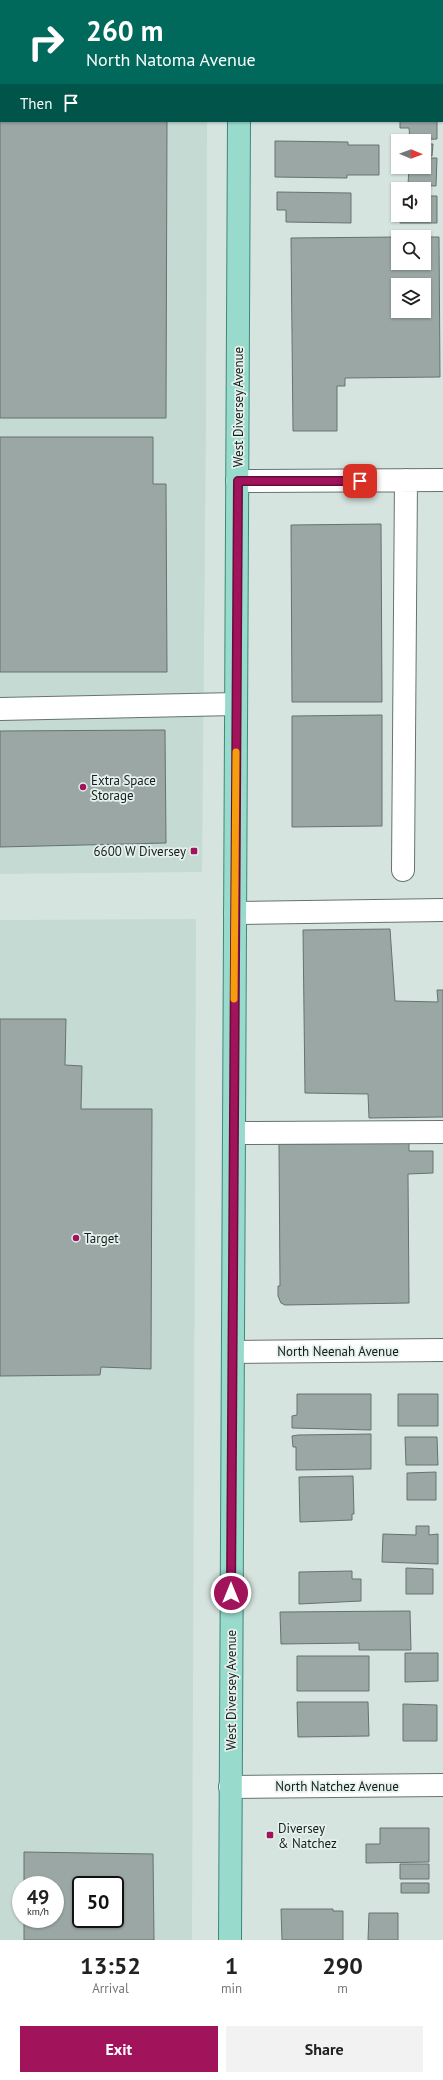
<!DOCTYPE html>
<style>
:root{--surface:#fff;--page:#f2f2f2;--text:#222;--muted:#767676;--accent:#a1135b}
body{margin:0;font-family:"PT Sans",sans-serif;background:var(--page);color:var(--text);height:100vh;display:flex;flex-direction:column;font-size:15px;white-space:nowrap}
*{box-sizing:border-box;margin:0}
p{font-size:13px;color:var(--muted)}
.icon{flex:none;width:22px;height:22px;fill:none;stroke:currentColor;stroke-width:2;stroke-linecap:round;stroke-linejoin:round}
.map{position:relative;height:1940px;overflow:hidden}
.sheet{display:flex;flex-direction:column;background:var(--surface);flex:1}
.sheet>*{flex:none}
.banner{position:absolute;left:0px;top:0px;width:443px;height:122px;box-shadow:0 1px 3px #0004;background:#00695c;color:#fff;overflow:hidden}
.needle{width:26px;rotate:91deg}
.controls{position:absolute;left:391px;top:134px;display:grid;gap:8px}
.controls a{display:grid;place-items:center;width:40px;height:40px;border-radius:0px;background:var(--surface);box-shadow:0 1px 3px #0004;font-size:20px}
.speed{position:absolute;left:12px;top:1876px;display:flex;gap:8px;font-size:20px;font-weight:700;text-align:center}
.speed>*{display:grid;place-content:center;width:52px;height:52px;border-radius:50%;background:var(--surface);box-shadow:0 1px 3px #0004;line-height:1}
.speed small{font-size:10px;font-weight:400}
.speed .limit{border:2px solid #111;border-radius:6px;background:#fff;color:#111}
.pin{position:absolute;display:grid;place-items:center;width:34px;height:34px;color:#fff;margin:-17px;border-radius:8px;box-shadow:0 2px 6px #0006}
.me{position:absolute;width:44px;margin:-22px;rotate:0deg;stroke-linejoin:round;filter:drop-shadow(0 0 3px #0008)}
.turn{display:flex;align-items:center;gap:14px;height:84px;padding:0 20px;font-size:18px}
.turn .icon{width:52px;height:52px;stroke-width:2.5}
.turn b{display:block;font-size:28px;line-height:34px}
.then{display:flex;align-items:center;height:38px;padding:0 20px;background:#0003;gap:8px;font-size:15px}
.eta{display:flex;justify-content:space-evenly;align-items:center;height:68px;text-align:center}
.eta b{font-size:24px;font-weight:700;line-height:28px}
.action{display:flex;gap:8px;margin-top:auto;padding:8px 20px}
.action a{flex:1;height:46px;border-radius:0px;background:var(--accent);color:#fff;font-size:16px;font-weight:700;line-height:46px;text-align:center}
.action a+a{background:var(--page);color:var(--text)}
.map>svg:first-child{display:block}
</style>
<div class="map">
<svg width="443" height="1940" viewBox="0 0 443 1940">
<rect width="100%" height="100%" fill="#d6e4e0"/>
<path fill="#c4dad3" fill-rule="evenodd" d="M0,59L1,121H207L206,428L202,872L0,874Z
M196,919L192,1940H0V920ZM21,1885H55V1919H21ZM81,1885H115V1919H81Z"/>
<path fill="#9aa7a4" stroke="#66726f" fill-rule="evenodd" d="M0,101L1,121H167L166,418H0Z
M400,121H437V139L410,140L409,128H400Z
M275,141L348,142V145H379V175H347V178L275,177Z
M424,144H433L432,156H424Z
M424,158H437L436,186L408,185L409,167H424Z
M277,192L351,193V223L286,222V210H277Z
M424,196H437V223H400V215H424Z
M398,237V263H424V237H439L440,377L345,378V386H337V431H293L291,238ZM398,285H424V311H398Z
M0,437H153V484H166L167,672H0Z
M381,524L382,702H292L291,525Z
M382,715V826L292,827V716Z
M165,730L166,843L0,847V731Z
M390,929L395,1001L438,1002L437,990H443V1117L369,1118L368,1094L305,1093L303,930Z
M0,1019H66L65,1065L82,1066L81,1109H152L151,1369L101,1367L100,1375L0,1376Z
M409,1143V1151H433V1173L408,1174L409,1303L285,1305L281,1303L278,1296V1286H280L279,1144Z
M297,1394H371V1430L292,1428V1416L297,1415Z
M398,1394H438V1426H398Z
M371,1434V1469L296,1470V1447H293L292,1436L298,1435Z
M405,1437H437L438,1465H406Z
M436,1472V1500H407V1473Z
M353,1476L354,1514H352V1520L300,1522L299,1477Z
M416,1526H429V1535L438,1534V1564L382,1562L383,1534L416,1535Z
M406,1568L433,1569V1594H406Z
M352,1571V1579H361V1601L299,1604V1572Z
M410,1611L411,1650H359V1643L281,1644L280,1612Z
M405,1653H438V1681L405,1682Z
M297,1656H369V1691H297Z
M297,1702H368L369,1736L298,1737Z
M403,1704L437,1705V1741H403Z
M380,1828H429V1862L366,1863V1844H380Z
M24,1852L153,1854L154,1940H24V1919H55V1885H24ZM81,1885H115V1919H81Z
M400,1864H429V1879H400Z
M401,1883H429V1893H401Z
M281,1909H333V1911H343V1940H282Z
M369,1913H398V1940H368Z"/>
<g fill="none" stroke-linecap="round" stroke-linejoin="round">
<g stroke="#677370" stroke-width="24">
<path id="minor" d="M442,44H443
M0,46H1
M237,481L443,480
M0,709L236,704
M403,870L406,480
M235,913L443,910
M234,1133L443,1132
M233,1352L443,1350
M230,1787L443,1785"/>
</g>
<g stroke="#3f8878" stroke-width="24">
<path id="major" d="M240,1V0
M230,1940L239,121"/>
</g>
<use href="#minor" stroke="#fff" stroke-width="22"/>
<use href="#major" stroke="#98dacc" stroke-width="22"/>
</g>
<g fill="none" stroke-linecap="round" stroke-linejoin="round">
<g stroke="#690c3b" stroke-width="10">
<path id="route" d="M231,1593L238,481H360"/>
</g>
<use href="#route" stroke="#a1135b" stroke-width="7"/>
<path stroke="#f59e0b" stroke-width="7" d="M234,999L236,752"/>
</g>
<g fill="#a1135b" stroke="#e4f1ed" stroke-width="1.5">
<circle cx="83" cy="787" r="4"/>
<rect x="190" y="847" width="8" height="8" rx="2"/>
<circle cx="76" cy="1238" r="4"/>
<rect x="266" y="1831" width="8" height="8" rx="2"/>
</g>
<g text-anchor="middle" dominant-baseline="central" stroke-width="3.5" stroke-linejoin="round" paint-order="stroke">
<g font-size="13" fill="#181d1b" stroke="#e4f1ed">
<text transform="translate(238 407) rotate(-90)">West Diversey Avenue</text>
<text x="338" y="1351">North Neenah Avenue</text>
<text transform="translate(231 1690) rotate(-90)">West Diversey Avenue</text>
<text x="337" y="1786">North Natchez Avenue</text>
</g>
<g font-size="13" fill="#181d1b" stroke="#e4f1ed" text-anchor="start">
<text x="91" y="780">Extra Space<tspan x="91" dy="15">Storage</tspan></text>
<text x="186" y="851" text-anchor="end">6600 W Diversey</text>
<text x="84" y="1238">Target</text>
<text x="278" y="1828">Diversey<tspan x="278" dy="15">&amp; Natchez</tspan></text>
</g>
</g>
</svg>
<div class="controls">
<a><svg class="needle" viewBox="-14 -14 28 28"><path d="M0-13l5 13h-10z" fill="#e53935"/><path d="M0 13l5-13h-10z" fill="#767676"/></svg></a>
<a><svg class="icon" aria-label="sound" viewBox="0 0 24 24"><path d="M4 9h4l5-4v14l-5-4H4zM17 9q2 3 0 6"/></svg></a>
<a><svg class="icon" aria-label="search" viewBox="0 0 24 24"><circle cx="10" cy="10" r="6"/><path d="M15 15l6 6"/></svg></a>
<a><svg class="icon" aria-label="layers" viewBox="0 0 24 24"><path d="M12 4l9 5-9 5-9-5zM3 14l9 5 9-5"/></svg></a>
</div>
<div class="speed"><div>49<small>km/h</small></div><div class="limit">50</div></div>
<div class="pin" style="left:360px;top:481px;background:#d93025"><svg class="icon" aria-label="arrive" viewBox="0 0 24 24"><path d="M6 21V4h12l-3 4 3 4H6"/></svg></div>
<svg class="me" style="left:231px;top:1593px" viewBox="-20 -20 40 40"><circle r="17" fill="#a1135b" stroke="#fff" stroke-width="3"/><path d="M0-11L8 9 0 5-8 9z" fill="#fff"/></svg>
<div class="banner">
<div class="turn"><svg class="icon" aria-label="right" viewBox="0 0 24 24"><path d="M7 20v-9h11M14 6l5 5-5 5"/></svg><div><b>260 m</b>North Natoma Avenue</div></div>
<div class="then">Then<svg class="icon" aria-label="arrive" viewBox="0 0 24 24"><path d="M6 21V4h12l-3 4 3 4H6"/></svg></div>
</div>
</div>
<section class="sheet">
<div class="eta">
<div><b>13:52</b><p>Arrival</p></div>
<div><b>1</b><p>min</p></div>
<div><b>290</b><p>m</p></div>
</div>
<div class="action"><a>Exit</a><a>Share</a></div>
</section>
